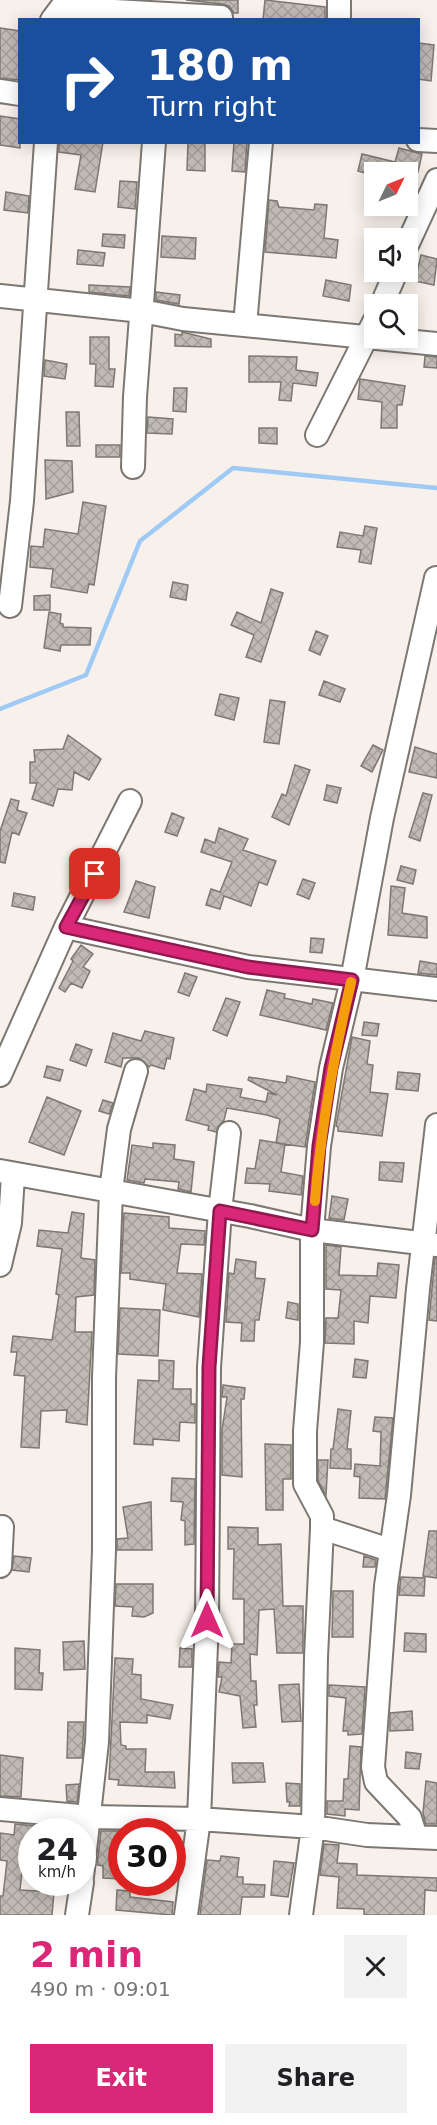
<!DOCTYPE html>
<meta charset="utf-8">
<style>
:root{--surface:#fff;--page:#f2f2f2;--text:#202124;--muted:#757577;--accent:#db2777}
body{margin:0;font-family:"DejaVu Sans",sans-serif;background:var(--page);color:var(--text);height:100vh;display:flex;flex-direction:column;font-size:22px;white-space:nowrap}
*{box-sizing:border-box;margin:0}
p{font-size:20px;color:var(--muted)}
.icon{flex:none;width:33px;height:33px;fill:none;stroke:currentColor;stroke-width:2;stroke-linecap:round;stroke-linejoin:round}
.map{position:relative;height:1915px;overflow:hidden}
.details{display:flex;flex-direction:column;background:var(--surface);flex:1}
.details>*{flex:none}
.guide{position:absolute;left:18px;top:18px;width:402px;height:126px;border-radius:0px;box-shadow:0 3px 15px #0003;background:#1a4fa0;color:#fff;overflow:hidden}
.needle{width:39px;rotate:47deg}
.buttons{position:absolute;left:364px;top:162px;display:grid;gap:12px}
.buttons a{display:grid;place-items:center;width:54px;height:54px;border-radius:0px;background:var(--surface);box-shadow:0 3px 15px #0003;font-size:30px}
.speed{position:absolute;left:18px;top:1818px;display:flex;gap:12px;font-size:30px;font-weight:700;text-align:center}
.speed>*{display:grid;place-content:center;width:78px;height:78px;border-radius:50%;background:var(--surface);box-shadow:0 3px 15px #0003;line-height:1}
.speed small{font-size:15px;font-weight:400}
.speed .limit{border:9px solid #d22;background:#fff;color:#111}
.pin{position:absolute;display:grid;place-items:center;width:51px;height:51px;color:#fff;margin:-26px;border-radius:12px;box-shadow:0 3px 9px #0006}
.me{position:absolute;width:66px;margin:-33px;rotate:0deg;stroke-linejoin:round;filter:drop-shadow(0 0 4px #0008)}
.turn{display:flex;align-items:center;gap:21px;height:126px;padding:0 30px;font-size:27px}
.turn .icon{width:78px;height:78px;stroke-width:2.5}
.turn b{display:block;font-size:42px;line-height:51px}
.round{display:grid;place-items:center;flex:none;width:63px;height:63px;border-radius:0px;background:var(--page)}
.summary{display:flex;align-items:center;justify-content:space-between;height:102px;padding:0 30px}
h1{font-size:36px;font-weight:700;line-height:45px;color:var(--accent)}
.cta{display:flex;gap:12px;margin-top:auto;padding:12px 30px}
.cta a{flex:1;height:69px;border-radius:0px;background:var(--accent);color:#fff;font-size:24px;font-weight:700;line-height:69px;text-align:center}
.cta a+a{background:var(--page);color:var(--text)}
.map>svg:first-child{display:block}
</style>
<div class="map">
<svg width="437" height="1915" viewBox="0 0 437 1915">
<defs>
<pattern id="building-cross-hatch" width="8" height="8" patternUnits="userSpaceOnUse" patternTransform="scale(1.5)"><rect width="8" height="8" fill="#c0bab4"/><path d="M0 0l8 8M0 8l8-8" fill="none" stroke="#a59f9a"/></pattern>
</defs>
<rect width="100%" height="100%" fill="#f8f1eb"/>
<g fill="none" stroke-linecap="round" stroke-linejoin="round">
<path stroke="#9ecaf5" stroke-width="4.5" d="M0,709L86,675L140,541L233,468L437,488"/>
</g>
<path fill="url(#building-cross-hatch)" stroke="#7e7872" stroke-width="1.5" d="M186,0H238V13H234L229,6L222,4Z
M265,0L325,7V20H263Z
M0,28L20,31V80L0,78Z
M418,43L434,45L431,81L418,79Z
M0,116L20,119V148L0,145Z
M59,142H103L95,192L75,189L81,155L59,152Z
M188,142H205V171L187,170Z
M234,142H247L245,172L232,171Z
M399,148L422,154L418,172H375V176L358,171L362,154L395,162Z
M120,181L137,182L135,209L118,207Z
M6,192L29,196L28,213L4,210Z
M269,200L277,201L279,207L314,210L315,204L327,205L324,238L338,240L336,258L265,252Z
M103,234L125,235L124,248L102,246Z
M162,236L196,238L195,259L161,257Z
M78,250L105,253L103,266L77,264Z
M421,255L437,259L434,285L415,281Z
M326,280L351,285L349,301L323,296Z
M89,285L130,287L129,296L89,292Z
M156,292L180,295L179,304L156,300Z
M182,332L211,339V347L175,346V334L182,335Z
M90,337H109V369H115L113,387L95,386L96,364H90Z
M249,356L297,357L296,370L318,373L316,386L293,383L291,401L279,400L281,382H249Z
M425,356L437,357V368L424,367Z
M45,360L67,364L65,379L44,376Z
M360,379L405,386L402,405H397V428H381L382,402L358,399Z
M174,388H187L186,412L173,411Z
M66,412H79L80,446H67Z
M148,417L173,419L172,434L147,433Z
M259,428H277V444L259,443Z
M96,445H120V457H96Z
M45,460L72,461L73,492L46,499Z
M83,502L106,506L94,585L89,584L87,593L51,587L53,569L30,567L31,546L43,547L45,529L78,534Z
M365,526L377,528L371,564L359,562L361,550L337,547L340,532L363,536Z
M173,582L188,585L186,600L170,597Z
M271,589L283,593L261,662L246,657L254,635L231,625L237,612L261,623Z
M50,595V610H34V596Z
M49,612L61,614L60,623L63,624V627L91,628L90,645H61L60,651L44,648Z
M316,631L328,636L320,655L309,650Z
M324,681L345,689L340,702L319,695Z
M220,694L239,698L234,720L215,715Z
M270,700L285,702L279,744L264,742Z
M68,735L101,759L89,780L74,772L72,790L58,789L53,806L32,799L37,783H30V762H35L34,750L63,749Z
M373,745L383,750L372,772L361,766Z
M415,747L437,754V778L409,772Z
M295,765L310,770L289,825L272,817L282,794L286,796Z
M327,785L341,788L337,803L324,800Z
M423,793L432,795L420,841L409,837Z
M11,799L19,801L17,810L27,813L19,835L12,832L5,863L0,862V831Z
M172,813L184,818L177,836L165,832Z
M219,828L248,839L243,850L276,861L267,885L259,882L251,906L224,896L220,909L206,905L211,889L220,892L232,862L201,852L205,839L215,843Z
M401,866L416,870L413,884L397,880Z
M303,879L315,883L309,899L297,894Z
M136,881L155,887L149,918L124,912Z
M391,886L405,888L402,913L427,917V938L388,935Z
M14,893L35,897L33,910L12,906Z
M311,938L324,939L322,953L310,952Z
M81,945L93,954L83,967L90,971L82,988L71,983L65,992L59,988L73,961L71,959Z
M420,961L437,964V975L418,973Z
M185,973L197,977L189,996L178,992Z
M267,990L285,994L284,998L312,1004L313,999L333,1003L326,1030L260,1015Z
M226,998L240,1002L227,1036L213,1030Z
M364,1022L379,1024L377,1036L362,1035Z
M145,1031L174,1038L170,1059L167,1058L164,1069L151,1065L149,1067L139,1058H123L121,1067L105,1062L113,1033L141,1041Z
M352,1037L370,1041L367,1064L373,1065L370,1092L388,1094L382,1136L338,1131V1127L336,1126Z
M76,1044L92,1050L86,1066L70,1060Z
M47,1066L63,1070L60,1081L44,1077Z
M398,1072L420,1074L418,1091L396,1089Z
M287,1076L315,1082L305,1147L276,1143L280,1119L267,1115L227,1108L224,1120L216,1132L208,1130L209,1126L186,1120L194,1089L206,1092L207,1084L242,1089L240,1097L266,1102L268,1093L277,1095L248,1080L249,1077L286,1083Z
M47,1097L81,1111L64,1155L29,1142Z
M103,1100L113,1103L109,1114L99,1111Z
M260,1140L285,1144L281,1172L303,1176L301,1195L269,1191L270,1184L245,1183L247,1168L255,1169Z
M153,1143L175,1145L174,1159L194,1162L191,1192L178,1189L179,1182L145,1179L144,1183L127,1180L132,1145L153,1148Z
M380,1162L404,1163L402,1182L379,1180Z
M332,1196L348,1199L344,1220L329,1218Z
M72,1212L84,1214L81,1258L95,1260L94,1295L76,1297L75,1332H92L87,1425L66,1422L67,1410L41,1411L39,1448L21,1447L25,1376L14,1375L17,1352H11L13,1336L52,1340L59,1295L56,1294L62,1249L37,1246L39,1230L68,1233Z
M124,1213L169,1217V1228L205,1231L204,1245L181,1244L177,1273L202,1274L199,1317L163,1310L166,1284L130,1279V1273H121Z
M326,1245L341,1247L339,1275L377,1276L378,1263L399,1265L396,1298L370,1296L368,1323L354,1321V1344L325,1343L326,1318H338L341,1290L326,1289Z
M435,1258H437V1321L429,1320Z
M236,1259L256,1262L255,1278L265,1279L259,1320H255L254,1341H241L242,1323L226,1322L229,1273L234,1274Z
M288,1302L298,1304V1320L286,1318Z
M120,1308L160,1310L158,1356L118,1354Z
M355,1359L368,1361L366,1378L353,1377Z
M159,1360L174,1361L173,1389H191V1404H195V1423L180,1422L179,1441L153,1439V1445L134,1444L138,1380L159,1381Z
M223,1385L245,1388L244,1399H241L242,1477L222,1475V1430L227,1397H222Z
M338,1409L351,1411L347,1449H351V1469L330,1468L331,1449H333Z
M375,1417L393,1418L385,1499L359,1498L360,1477L354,1476L355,1464L380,1466L381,1432L373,1431Z
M265,1444L291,1445V1479H283V1510H266Z
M318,1460H328L326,1495L318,1481Z
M172,1478L195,1479L194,1544L185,1545V1521L181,1520L183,1502L171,1501Z
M151,1502L152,1550H117V1539L128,1538L123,1507Z
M228,1527L258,1528V1545L281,1544L283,1606H303V1653H277L274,1609L259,1610L257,1655L250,1654L251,1681H256L257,1705H254L256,1727L243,1728L240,1696L219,1692L222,1677H218L219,1662L231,1663L232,1644H244V1599H233L234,1549H228Z
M429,1531H437V1578L423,1576Z
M14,1556L31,1558L29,1572L12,1570Z
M364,1556L376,1560L375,1567H363Z
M401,1577L425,1578L424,1596L399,1595Z
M116,1584H153V1613L144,1617L132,1616L133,1607L115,1606Z
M333,1591H353V1637H332Z
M405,1633L426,1634V1652L404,1651Z
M84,1641L85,1669L64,1670L63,1642Z
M15,1648L40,1650L39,1673H43L42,1690L15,1689Z
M180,1648L192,1649V1667H179Z
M115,1658L133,1659L132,1674L141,1675V1699L173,1705L170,1719L147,1715V1723L120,1722L121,1745L126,1746V1749H146L145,1772H174L175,1788L118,1785L119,1780L109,1779Z
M299,1684L301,1721L282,1722L279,1685Z
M329,1685L365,1687L362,1734L348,1735V1731H343L346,1698L329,1696Z
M412,1711L413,1730L390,1731V1713Z
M68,1722H84L82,1758H67Z
M350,1746L361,1747L359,1810L345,1809V1816L327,1814V1801H343L344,1779H348Z
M406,1752L421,1754L419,1769L405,1768Z
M0,1755L23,1758L21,1797L0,1796Z
M232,1763H263L265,1782L233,1783Z
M426,1781L437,1783V1824H426L423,1813Z
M286,1783L300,1784V1806H289L290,1802H287Z
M79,1784L77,1802L67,1801L66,1785Z
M15,1824L34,1826L28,1863L23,1862L20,1890L54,1892L52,1915H0V1896H3L7,1861L0,1860V1833L14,1835Z
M101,1831H122V1879L103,1878V1866L97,1865Z
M324,1844L339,1845L337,1863L357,1864V1875L437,1878V1891L425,1890L424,1915H364V1909L337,1908L339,1877L320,1875Z
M221,1856L239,1858L237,1877H243V1884L265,1885L264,1897H242L240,1915H200L207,1860L220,1861Z
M274,1861L294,1863L288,1897L271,1895Z
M117,1890L130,1891V1897L173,1902L172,1915L116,1910Z"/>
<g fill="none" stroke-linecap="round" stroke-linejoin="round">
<g stroke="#7c7771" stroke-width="26">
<path id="minor" d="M52,20L61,8L221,17
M339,20V0
M0,91L20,94
M418,140L437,141
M408,243L437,180
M0,296L142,311L183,319L437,344
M382,304L396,272
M245,325L261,142
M317,435L375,320
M133,467L135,397L154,142
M10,606L22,501L46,142
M66,927L248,967L437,989
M0,1075L66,927L130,801
M0,1171L250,1216L312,1230L437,1245
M0,1265L10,1223L13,1175
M322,1528L390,1550
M0,1566L2,1527
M0,1809L91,1817L199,1819L313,1827L367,1835L437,1838
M416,1837L410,1818L376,1782L373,1767L386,1586L399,1495L418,1289L437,1125
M82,1877L97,1742L104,1550V1378L111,1191L119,1129L136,1071
M77,1915L82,1882
M186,1915L199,1819L207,1620L209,1367L220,1211L229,1133
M301,1915L313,1827L316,1657L322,1528V1516L305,1484V1431L312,1342V1230L319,1146L331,1068L352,980L382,818L436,578"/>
</g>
<use href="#minor" stroke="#fff" stroke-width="22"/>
</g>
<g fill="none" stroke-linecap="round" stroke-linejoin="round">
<g stroke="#8e194d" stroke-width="15">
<path id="route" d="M95,874L66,927L248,967L352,980L331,1068L319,1146L312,1230L220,1211L209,1367L207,1620"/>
</g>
<use href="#route" stroke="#db2777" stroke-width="10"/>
<path stroke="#f59e0b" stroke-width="10" d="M315,1201C321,1126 334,1055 351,982"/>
</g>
</svg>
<div class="buttons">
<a><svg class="needle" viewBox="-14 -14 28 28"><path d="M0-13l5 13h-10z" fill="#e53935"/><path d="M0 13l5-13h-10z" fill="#757577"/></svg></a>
<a><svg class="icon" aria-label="sound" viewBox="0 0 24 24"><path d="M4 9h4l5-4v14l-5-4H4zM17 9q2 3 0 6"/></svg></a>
<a><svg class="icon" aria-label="search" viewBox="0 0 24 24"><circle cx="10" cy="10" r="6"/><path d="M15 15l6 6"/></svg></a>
</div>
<div class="speed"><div>24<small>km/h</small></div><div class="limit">30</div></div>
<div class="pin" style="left:95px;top:874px;background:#d93025"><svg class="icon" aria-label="arrive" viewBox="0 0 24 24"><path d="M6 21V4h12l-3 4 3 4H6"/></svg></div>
<svg class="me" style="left:207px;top:1620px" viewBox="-20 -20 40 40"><path d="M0-17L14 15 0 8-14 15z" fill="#db2777" stroke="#fff" stroke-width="4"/></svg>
<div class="guide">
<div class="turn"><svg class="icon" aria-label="right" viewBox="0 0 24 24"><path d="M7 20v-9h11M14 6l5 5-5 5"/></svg><div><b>180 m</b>Turn right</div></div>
</div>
</div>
<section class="details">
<div class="summary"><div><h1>2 min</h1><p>490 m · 09:01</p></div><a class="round"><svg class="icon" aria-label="close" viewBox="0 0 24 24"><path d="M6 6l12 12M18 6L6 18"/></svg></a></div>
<div class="cta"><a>Exit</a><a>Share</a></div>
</section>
